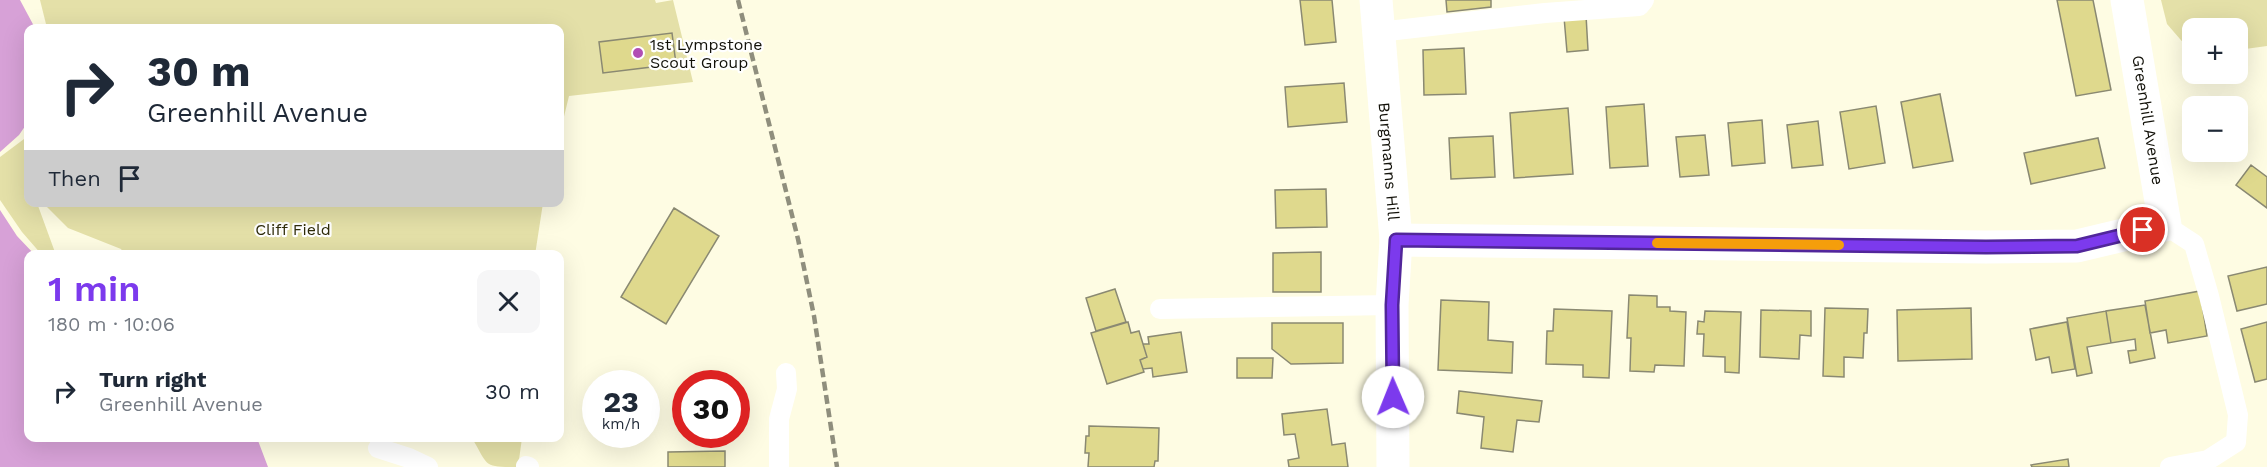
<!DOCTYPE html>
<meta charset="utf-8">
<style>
:root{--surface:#fff;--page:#f6f6f7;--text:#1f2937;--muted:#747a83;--accent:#7c3aed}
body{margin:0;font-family:"Work Sans",sans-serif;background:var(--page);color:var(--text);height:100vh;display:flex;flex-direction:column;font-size:22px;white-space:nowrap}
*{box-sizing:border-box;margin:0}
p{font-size:20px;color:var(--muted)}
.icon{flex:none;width:33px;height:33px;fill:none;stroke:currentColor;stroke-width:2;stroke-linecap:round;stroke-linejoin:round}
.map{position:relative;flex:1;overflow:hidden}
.details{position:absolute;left:24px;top:250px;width:540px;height:192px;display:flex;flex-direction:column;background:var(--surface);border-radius:12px;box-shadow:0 6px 24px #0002}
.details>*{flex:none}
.guide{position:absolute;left:24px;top:24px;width:540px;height:183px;border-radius:12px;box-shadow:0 6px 24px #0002;background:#fff;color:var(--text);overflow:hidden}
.fabs{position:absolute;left:2182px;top:18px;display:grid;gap:12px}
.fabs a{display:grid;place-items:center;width:66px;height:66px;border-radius:12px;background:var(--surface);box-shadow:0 6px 24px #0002;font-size:30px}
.speed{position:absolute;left:582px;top:370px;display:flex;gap:12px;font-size:30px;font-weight:700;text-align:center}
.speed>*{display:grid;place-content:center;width:78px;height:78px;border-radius:50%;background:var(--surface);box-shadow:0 6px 24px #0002;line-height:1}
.speed small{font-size:15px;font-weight:400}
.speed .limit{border:9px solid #d22;background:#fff;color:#111}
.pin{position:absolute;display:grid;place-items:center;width:51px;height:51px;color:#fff;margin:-26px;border:3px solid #fff;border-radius:50%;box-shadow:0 2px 6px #0007}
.me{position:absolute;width:66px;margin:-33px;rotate:359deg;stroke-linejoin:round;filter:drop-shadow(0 0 4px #0008)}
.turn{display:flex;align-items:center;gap:21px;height:126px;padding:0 24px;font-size:27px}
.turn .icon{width:78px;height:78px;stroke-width:2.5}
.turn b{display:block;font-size:42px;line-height:51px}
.then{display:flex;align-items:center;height:57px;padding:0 24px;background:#0003;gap:12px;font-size:22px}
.round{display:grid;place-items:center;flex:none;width:63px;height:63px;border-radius:12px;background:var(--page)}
.headline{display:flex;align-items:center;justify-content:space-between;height:102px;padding:0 24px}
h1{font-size:36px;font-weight:600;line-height:45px;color:var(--accent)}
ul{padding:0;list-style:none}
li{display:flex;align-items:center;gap:18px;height:78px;padding:0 24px}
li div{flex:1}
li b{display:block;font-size:22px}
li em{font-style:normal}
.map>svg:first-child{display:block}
</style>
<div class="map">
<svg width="2267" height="467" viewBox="0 0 2267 467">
<rect width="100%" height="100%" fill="#fefce3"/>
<path fill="#e4e0a8" d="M40,0H655L656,3L673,0L693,82L569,96L560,133V28H47Z
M2161,0H2267V46L2238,50V28H2193V54L2167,24Z
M28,136V202L37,203L56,255H42L22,232L0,200V157Z
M43,203H543L535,255H125L121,249L68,228Z
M472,438H522L518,467C483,467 489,467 472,438Z"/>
<path fill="#d7a1d7" d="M0,0H20L35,28H28V122L19,135L0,152Z
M0,210L17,236L35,255H28V438H257L268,467H0Z"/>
<path fill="#dfd98d" stroke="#8a8972" stroke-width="1.5" d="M1300,0H1332L1336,42L1305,45Z
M1446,0H1491V7L1447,12Z
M2057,0H2093L2111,90L2076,96Z
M1586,15L1588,50L1567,52L1564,17Z
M672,33L676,64L603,73L599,42Z
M1464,48L1466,94L1424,95L1423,50Z
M1344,83L1347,122L1288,127L1285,87Z
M1940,94L1953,161L1913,168L1901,102Z
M1644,104L1648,166L1610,168L1606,107Z
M1876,106L1885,163L1849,169L1840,112Z
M1568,108L1573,174L1514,178L1510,113Z
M1762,120L1765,163L1732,166L1728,123Z
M1818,121L1823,165L1792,168L1787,125Z
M1705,135L1709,175L1680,177L1676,137Z
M1493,136L1495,177L1451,179L1449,138Z
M2098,138L2105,168L2031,184L2024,153Z
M2251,165L2267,177V208L2236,185Z
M1326,189L1327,227L1276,228L1275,190Z
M674,208L719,236L666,324L621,297Z
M1321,252V292H1273V253Z
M2267,267V304L2237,311L2228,276Z
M1115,289L1126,322L1096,331L1086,298Z
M2200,291L2207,336L2168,343L2166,330L2150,333L2145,301Z
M1629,295L1657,296V307H1670V311L1686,312L1684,366L1655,365L1654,372L1630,371L1631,338H1627Z
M1441,300L1489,302L1488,340L1513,342L1512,373L1438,370Z
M2145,305L2155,358L2130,363L2128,351L2136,350L2135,339L2111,343L2106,311Z
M1825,308L1868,309L1867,333H1864L1863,358L1844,357V377L1823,376Z
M1971,308L1972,359L1898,361L1897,310Z
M1554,309L1612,311L1609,378L1583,377V365L1546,364L1547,331H1553Z
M1761,310L1811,311V336L1800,335L1799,359L1760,357Z
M1705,311L1741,312L1739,373L1725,372V357L1703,356L1704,334H1697L1698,321L1704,322Z
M2106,311L2111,343L2087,347L2092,373L2077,376L2067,318Z
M1128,322L1131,333L1139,331L1147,357L1140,360L1144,372L1107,384L1091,333Z
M2067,322L2075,369L2052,373L2049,357L2036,360L2030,329Z
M2267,322V379L2255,382L2241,329Z
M1272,323H1343V363L1291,364L1272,349Z
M1181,332L1187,372L1153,377L1152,368L1143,369L1140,360L1147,357L1143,344H1149L1148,337Z
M1237,358H1273L1272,378H1237Z
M1459,391L1542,401L1539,422L1517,420L1513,452L1481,448L1484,417L1457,413Z
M1327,409L1332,445L1345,443L1348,467H1289L1288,460L1299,458L1295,434L1284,435L1282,414Z
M1089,426L1159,428L1158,461H1155L1154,467H1088L1089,453H1085L1086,436H1089Z
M725,451V467H668V452Z
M2068,459L2069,467H2032L2031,465Z"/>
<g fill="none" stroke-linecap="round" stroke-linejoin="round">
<path stroke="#fff" stroke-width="20" d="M1379,32L1545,13L1639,6L1644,0
M2165,225L2194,244L2209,296L2238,415L2236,442L2208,460L2170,467
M1160,309L1392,305
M378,448L409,458L428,467
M526,466L529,467
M779,467V419L787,389L786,373"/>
<g stroke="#fff" stroke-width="33">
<path id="s1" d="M1376,0L1396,240L1392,305L1393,467"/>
<path d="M1396,240L1986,247L2077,246L2165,225L2127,0"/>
</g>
<path stroke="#8f8e7d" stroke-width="4.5" stroke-dasharray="9 4.5" stroke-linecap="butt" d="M738,0L798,239L814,316L837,467"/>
</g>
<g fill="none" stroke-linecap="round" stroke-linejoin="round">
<g stroke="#51269a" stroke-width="15">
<path id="route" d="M1393,397L1392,305L1396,240L1986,247L2077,246L2143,230"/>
</g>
<use href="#route" stroke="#7c3aed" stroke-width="10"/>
<path stroke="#f59e0b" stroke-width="10" d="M1657,243L1839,245"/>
</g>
<circle fill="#b14eb4" stroke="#fff" stroke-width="2" cx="638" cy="53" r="6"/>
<g text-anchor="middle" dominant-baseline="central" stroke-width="4.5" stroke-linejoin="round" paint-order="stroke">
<g font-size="16" fill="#121109" stroke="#fff" text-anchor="start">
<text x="650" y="44">1st Lympstone<tspan x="650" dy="18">Scout Group</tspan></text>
</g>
<g font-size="16" fill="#121109" stroke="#fff">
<text transform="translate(2148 120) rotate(81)">Greenhill Avenue</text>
<text stroke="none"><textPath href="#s1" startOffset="162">Burgmanns Hill</textPath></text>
</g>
<g font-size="16" fill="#2f2c0a" stroke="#fff">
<text x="293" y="229">Cliff Field</text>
</g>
</g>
</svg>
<div class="fabs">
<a>+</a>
<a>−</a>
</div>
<div class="speed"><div>23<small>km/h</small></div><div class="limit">30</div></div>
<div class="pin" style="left:2143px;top:230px;background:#d93025"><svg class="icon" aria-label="arrive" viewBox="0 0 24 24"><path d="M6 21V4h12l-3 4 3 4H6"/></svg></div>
<svg class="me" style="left:1393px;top:397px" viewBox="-20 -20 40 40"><circle r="19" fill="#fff"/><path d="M0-13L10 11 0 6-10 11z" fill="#7c3aed"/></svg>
<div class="guide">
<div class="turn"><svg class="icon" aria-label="right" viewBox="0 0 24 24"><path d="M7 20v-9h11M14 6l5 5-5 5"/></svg><div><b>30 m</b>Greenhill Avenue</div></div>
<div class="then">Then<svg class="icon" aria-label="arrive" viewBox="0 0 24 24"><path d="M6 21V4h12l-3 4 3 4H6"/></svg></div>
</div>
<section class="details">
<div class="headline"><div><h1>1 min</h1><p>180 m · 10:06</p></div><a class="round"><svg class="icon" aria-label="close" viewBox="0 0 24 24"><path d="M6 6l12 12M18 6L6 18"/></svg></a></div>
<ul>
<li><svg class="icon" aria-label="right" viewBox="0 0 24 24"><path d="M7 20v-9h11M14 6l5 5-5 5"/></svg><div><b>Turn right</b><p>Greenhill Avenue</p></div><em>30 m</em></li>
</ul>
</section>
</div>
